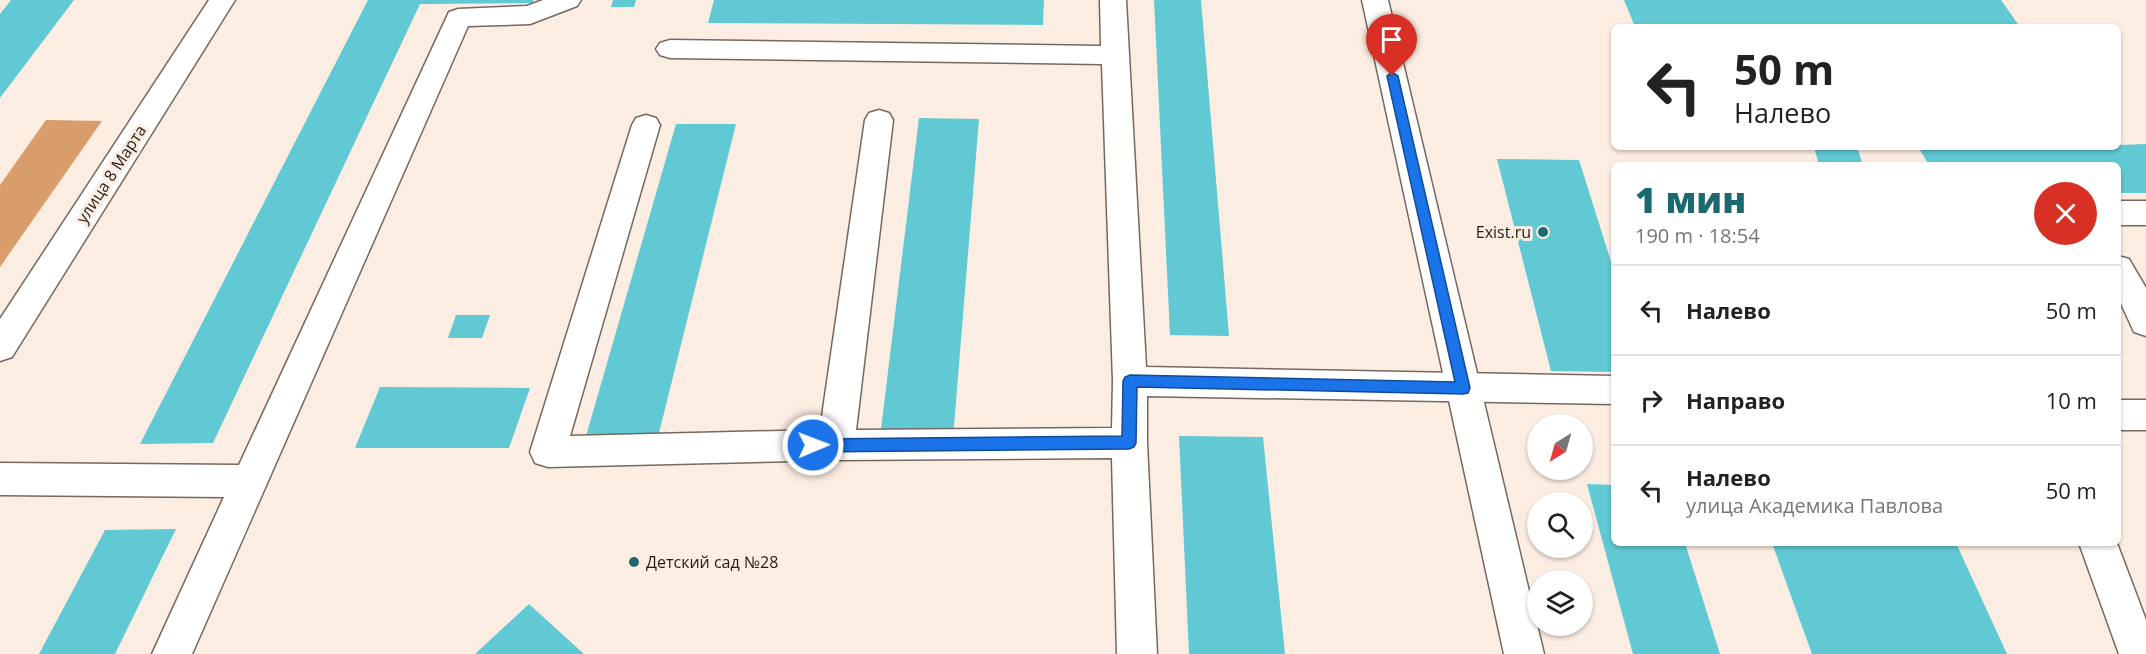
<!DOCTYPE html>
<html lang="ru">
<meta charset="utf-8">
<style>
:root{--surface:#fff;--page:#f2f2f2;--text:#222;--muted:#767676;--line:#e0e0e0;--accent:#1d6970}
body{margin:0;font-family:"Open Sans",sans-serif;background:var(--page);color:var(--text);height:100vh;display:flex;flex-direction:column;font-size:22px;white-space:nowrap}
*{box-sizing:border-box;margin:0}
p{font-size:20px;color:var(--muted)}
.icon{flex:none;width:33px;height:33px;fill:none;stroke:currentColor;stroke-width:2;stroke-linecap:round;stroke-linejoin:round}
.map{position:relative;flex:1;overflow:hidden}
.drawer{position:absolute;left:1611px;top:162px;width:510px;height:384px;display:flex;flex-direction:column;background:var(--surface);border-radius:9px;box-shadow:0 2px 4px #0004}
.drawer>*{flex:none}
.hud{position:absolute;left:1611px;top:24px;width:510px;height:126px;border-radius:9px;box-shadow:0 2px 4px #0004;background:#fff;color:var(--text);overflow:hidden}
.needle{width:39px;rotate:217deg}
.buttons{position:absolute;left:1527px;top:414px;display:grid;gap:12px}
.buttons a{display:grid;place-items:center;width:66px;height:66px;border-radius:50%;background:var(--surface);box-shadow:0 2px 4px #0004;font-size:30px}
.pin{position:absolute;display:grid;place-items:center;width:51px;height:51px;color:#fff;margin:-62px -26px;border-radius:50% 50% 50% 0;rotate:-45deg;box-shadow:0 0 6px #0007}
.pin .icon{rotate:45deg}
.me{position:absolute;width:66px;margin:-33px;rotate:89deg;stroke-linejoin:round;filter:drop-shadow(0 0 4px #0008)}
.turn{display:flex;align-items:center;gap:21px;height:126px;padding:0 24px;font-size:27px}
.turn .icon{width:78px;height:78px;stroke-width:2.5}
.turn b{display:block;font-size:42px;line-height:51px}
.round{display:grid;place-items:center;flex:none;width:63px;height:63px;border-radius:32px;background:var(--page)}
.headline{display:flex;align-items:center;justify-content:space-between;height:102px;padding:0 24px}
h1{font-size:36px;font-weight:800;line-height:45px;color:var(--accent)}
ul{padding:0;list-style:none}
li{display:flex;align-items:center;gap:18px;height:90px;padding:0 24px;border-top:2px solid var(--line)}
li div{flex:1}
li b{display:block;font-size:22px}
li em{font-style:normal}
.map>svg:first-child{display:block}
</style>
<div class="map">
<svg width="2146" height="654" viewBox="0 0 2146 654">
<rect width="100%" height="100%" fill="#fcede2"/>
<path fill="#d99c6b" d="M46,120L102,121L0,267V185Z"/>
<path fill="#61c9d4" d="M11,0H74L0,98V14Z
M368,0H534L532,3L420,4L213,443L140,444Z
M613,0H636L634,7H611Z
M714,0H1044L1043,25L708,23Z
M1154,0H1201L1229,336L1170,335Z
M1624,0H2001L2020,27H1635Z
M919,118L979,119L953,438L880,437Z
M676,124H736L658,437L586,436Z
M2146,144V193H2118V165H1929L1918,147H2118V145Z
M1814,147H1857L1863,165H1819Z
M1497,159L1579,160L1614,271V372L1551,371Z
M456,315H490L482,338H448Z
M380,387L530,388L509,448H355Z
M1179,436L1263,437L1285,654H1189Z
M1587,484L1614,485V543H1685L1720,654H1633Z
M176,529L115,654H39L105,530Z
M1772,543H1956L2007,654H1812Z
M529,604L584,654H475Z"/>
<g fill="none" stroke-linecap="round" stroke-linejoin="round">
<g stroke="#75685e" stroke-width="3">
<path id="minor" d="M543,0H581L577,6L530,24L468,26L192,654H152L224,497L0,495V463L239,465L449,12L458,9L527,6Z
M1100,0H1126L1146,367L1614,376V404L1147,396V443L1157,654H1117L1112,458L836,460L548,467L535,463L530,452L632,125L636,118L646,115L656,118L660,125L570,436L820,430L865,120L869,113L879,110L889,113L893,120L856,430L1112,428L1113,381L1102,64L670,58L660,55L656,49L660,43L670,40L1101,46Z
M2118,201H2146V225H2118Z
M2118,256L2129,259L2146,288V336L2134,332L2118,297Z
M2118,400H2146V430H2118Z
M2079,543H2117L2146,620V654H2119Z"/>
</g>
<g stroke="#75685e" stroke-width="3">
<path id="major" d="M209,0H235L12,357L0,361V319Z
M1362,0H1388L1544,654H1504Z"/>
</g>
<use href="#minor" fill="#fff" fill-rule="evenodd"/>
<use href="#major" fill="#fff" fill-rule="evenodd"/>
</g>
<path fill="#1a73e8" stroke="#114b97" stroke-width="1.5" d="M1392,72L1398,76L1470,388L1468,393L1463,394L1137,387L1136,443L1134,447L1129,449L813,452L808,450L806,445L808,441L813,439L1122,436L1123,381L1125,377L1130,375L1455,382L1387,76Z"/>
<g fill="#1d6970" stroke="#fcede2" stroke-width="2">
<circle cx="1543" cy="232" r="6"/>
<circle cx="634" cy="562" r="6"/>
</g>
<g text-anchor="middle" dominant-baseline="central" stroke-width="6" stroke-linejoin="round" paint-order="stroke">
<g font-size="16" fill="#211c18" stroke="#fcede2">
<text transform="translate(111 174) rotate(-57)">улица 8 Марта</text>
</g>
<g font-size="16" fill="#211c18" stroke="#fcede2" text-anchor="end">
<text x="1531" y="232">Exist.ru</text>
<text x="646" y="562" text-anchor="start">Детский сад №28</text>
</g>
</g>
</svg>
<div class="buttons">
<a><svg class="needle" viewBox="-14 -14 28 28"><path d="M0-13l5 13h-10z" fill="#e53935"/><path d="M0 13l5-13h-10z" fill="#767676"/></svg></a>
<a><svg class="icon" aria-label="search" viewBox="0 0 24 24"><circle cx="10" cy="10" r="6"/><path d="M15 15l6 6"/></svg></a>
<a><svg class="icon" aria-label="layers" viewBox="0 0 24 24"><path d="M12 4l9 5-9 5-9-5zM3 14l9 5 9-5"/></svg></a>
</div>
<div class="pin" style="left:1392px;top:76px;background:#d93025"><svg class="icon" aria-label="arrive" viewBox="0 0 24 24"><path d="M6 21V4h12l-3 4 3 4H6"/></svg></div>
<svg class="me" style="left:813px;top:445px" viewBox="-20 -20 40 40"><circle r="17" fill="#1a73e8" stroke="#fff" stroke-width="3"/><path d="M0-11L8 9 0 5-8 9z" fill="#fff"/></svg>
<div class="hud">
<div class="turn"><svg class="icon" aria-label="left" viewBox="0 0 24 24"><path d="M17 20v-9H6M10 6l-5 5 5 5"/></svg><div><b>50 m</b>Налево</div></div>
</div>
<section class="drawer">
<div class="headline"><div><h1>1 мин</h1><p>190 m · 18:54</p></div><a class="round" style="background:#d93025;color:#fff"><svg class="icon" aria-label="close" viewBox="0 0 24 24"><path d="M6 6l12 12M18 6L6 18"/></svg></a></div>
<ul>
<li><svg class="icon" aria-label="left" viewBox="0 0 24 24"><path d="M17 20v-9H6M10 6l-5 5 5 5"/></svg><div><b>Налево</b></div><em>50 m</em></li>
<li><svg class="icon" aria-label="right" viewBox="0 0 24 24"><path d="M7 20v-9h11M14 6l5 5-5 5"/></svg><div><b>Направо</b></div><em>10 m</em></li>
<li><svg class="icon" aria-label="left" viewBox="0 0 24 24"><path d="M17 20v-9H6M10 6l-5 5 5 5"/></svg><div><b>Налево</b><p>улица Академика Павлова</p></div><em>50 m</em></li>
</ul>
</section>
</div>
